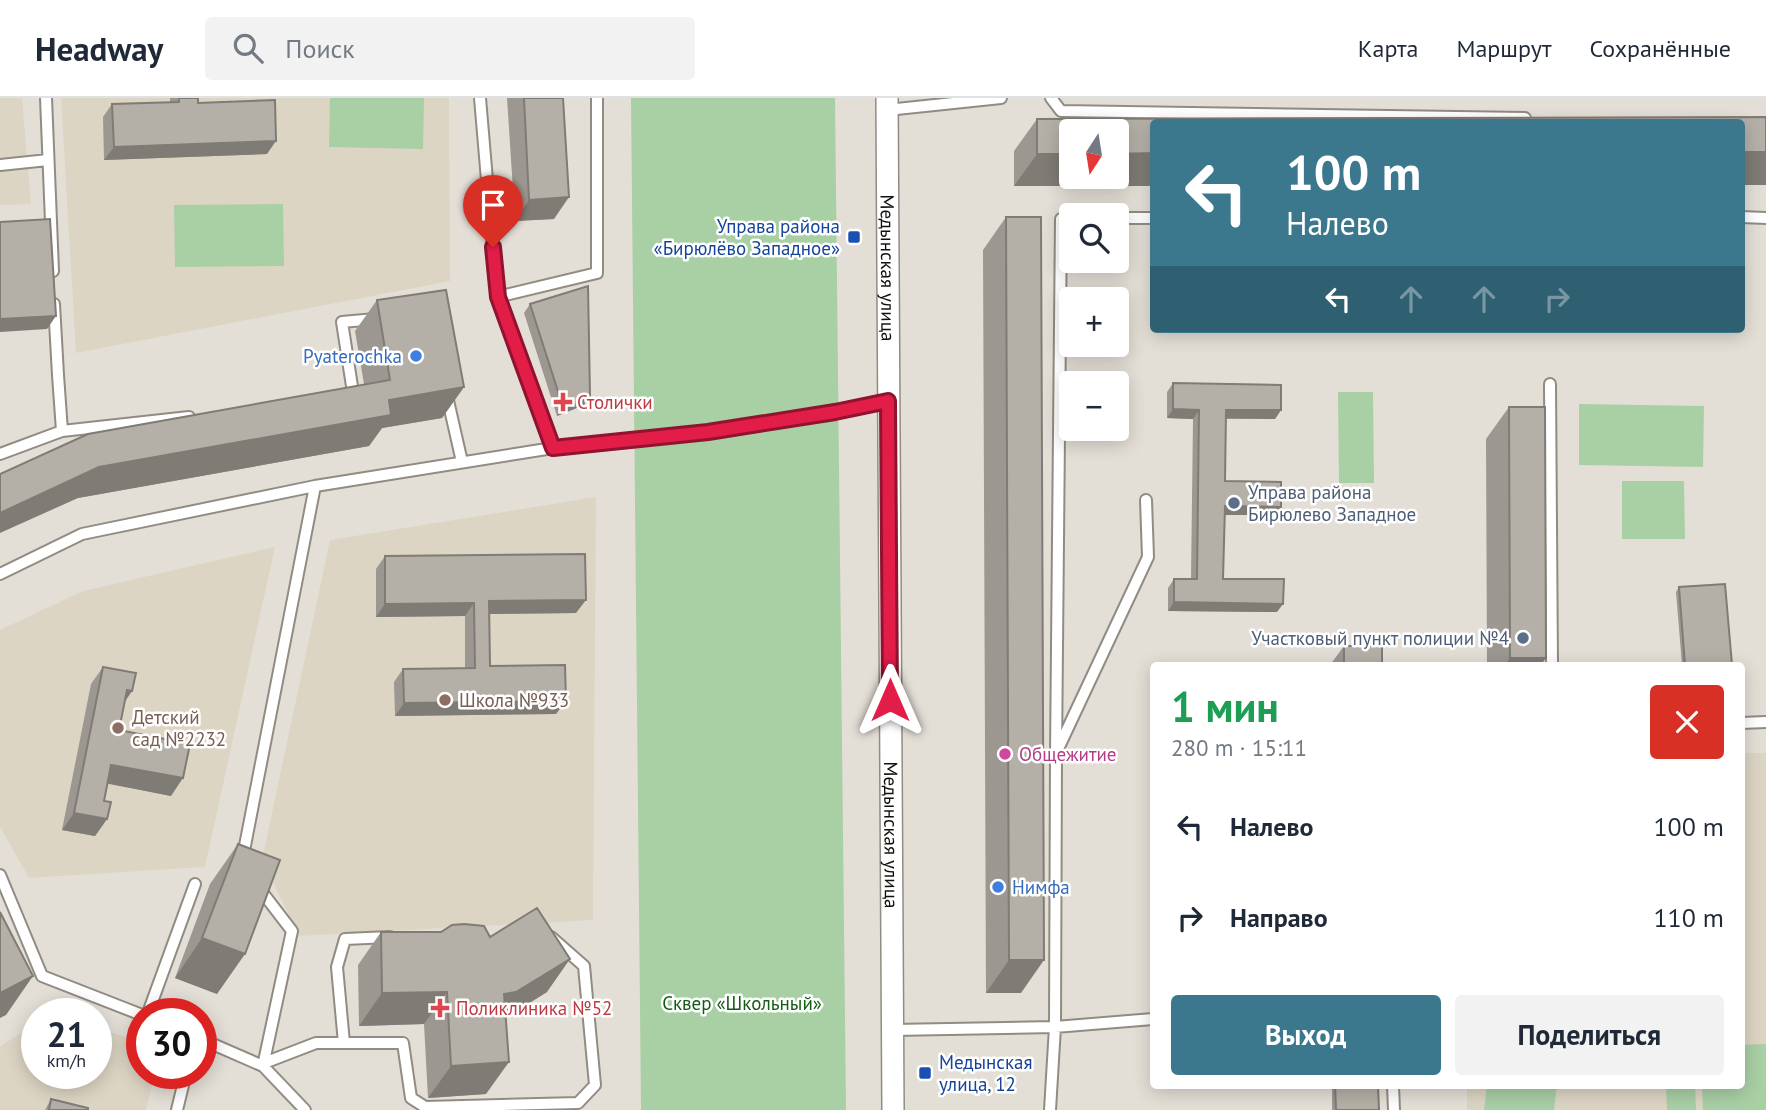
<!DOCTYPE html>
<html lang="ru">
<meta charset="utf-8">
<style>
:root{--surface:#fff;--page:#f2f2f3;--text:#1f2937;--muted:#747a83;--line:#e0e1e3;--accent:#3b788e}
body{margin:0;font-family:"PT Sans",sans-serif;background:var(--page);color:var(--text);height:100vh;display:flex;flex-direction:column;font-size:26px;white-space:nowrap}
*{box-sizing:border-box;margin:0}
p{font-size:23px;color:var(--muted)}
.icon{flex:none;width:38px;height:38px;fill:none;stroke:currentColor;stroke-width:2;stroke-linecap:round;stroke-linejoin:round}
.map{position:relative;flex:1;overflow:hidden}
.drawer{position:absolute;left:1150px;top:564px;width:595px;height:427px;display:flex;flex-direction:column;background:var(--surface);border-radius:7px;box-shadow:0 4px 18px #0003}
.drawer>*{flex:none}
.guide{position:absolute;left:1150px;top:21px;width:595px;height:214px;border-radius:7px;box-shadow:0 4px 18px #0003;background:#3b788e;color:#fff;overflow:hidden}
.needle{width:46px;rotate:192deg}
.buttons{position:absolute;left:1059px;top:21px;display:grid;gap:14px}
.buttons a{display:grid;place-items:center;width:70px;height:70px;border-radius:7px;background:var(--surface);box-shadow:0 4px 18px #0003;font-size:35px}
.speed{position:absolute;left:21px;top:900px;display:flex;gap:14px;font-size:35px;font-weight:700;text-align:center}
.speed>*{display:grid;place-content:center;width:91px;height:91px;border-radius:50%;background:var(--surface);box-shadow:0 4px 18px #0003;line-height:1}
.speed small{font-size:18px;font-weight:400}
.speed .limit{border:10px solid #d22;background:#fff;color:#111}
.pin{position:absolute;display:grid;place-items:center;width:60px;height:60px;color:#fff;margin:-72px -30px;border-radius:50% 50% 50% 0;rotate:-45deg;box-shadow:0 0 7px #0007}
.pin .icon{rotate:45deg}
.me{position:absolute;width:77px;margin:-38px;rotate:0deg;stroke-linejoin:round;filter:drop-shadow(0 0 5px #0008)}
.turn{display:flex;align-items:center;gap:24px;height:147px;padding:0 21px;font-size:32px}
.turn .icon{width:91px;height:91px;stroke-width:2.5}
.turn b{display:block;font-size:49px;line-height:60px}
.lanes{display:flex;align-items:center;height:66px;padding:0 21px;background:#0003;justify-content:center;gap:35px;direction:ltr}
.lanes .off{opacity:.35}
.round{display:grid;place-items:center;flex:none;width:74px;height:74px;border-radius:7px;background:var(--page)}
.head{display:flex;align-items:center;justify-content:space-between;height:119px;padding:0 21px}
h1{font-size:42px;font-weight:800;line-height:52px;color:#1e9e55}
.button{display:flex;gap:14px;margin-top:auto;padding:14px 21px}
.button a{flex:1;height:80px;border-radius:7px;background:var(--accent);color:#fff;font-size:28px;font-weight:800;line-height:80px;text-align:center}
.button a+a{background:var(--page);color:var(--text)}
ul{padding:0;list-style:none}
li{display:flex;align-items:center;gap:21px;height:91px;padding:0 21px}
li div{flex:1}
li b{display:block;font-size:26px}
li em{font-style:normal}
header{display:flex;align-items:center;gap:42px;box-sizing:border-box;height:98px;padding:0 35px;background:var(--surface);border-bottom:2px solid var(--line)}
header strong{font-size:33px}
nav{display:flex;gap:38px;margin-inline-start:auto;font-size:24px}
.search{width:490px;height:63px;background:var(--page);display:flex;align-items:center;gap:18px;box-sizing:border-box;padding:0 24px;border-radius:7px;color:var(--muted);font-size:26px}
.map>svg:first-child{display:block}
</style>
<header>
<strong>Headway</strong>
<div class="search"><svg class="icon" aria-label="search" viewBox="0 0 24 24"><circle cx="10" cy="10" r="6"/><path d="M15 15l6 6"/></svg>Поиск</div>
<nav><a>Карта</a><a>Маршрут</a><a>Сохранённые</a></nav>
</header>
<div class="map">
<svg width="1766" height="1012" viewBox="0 0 1766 1012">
<rect width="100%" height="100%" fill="#e4dfd6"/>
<path fill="#ddd5c4" d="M0,0H22L31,106L0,107Z
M61,0H449L450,183L76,255Z
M596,399L593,822L299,838L262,762L330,442Z
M275,449L205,769L29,780L0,729V532L83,493Z
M1741,655H1766V1012H1467V987H1741Z
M37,926V975H96V930L142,944V975H155L146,1012H0V948Z"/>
<path fill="#a9cfa5" d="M330,0H424L423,51L329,49Z
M631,0H835L846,1012H641Z
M283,106L284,168L175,169L174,107Z
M1338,294H1373L1374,385H1339Z
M1579,306L1704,308L1703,369L1579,367Z
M1622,383H1684L1685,441H1622Z
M1766,946V1012H1703L1702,987H1741V947Z
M1487,987H1557L1554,1012H1484Z
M1666,987H1695L1696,1012H1667Z"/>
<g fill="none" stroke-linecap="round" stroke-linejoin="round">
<g stroke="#918c83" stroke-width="14">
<path id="service" d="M46,0L53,173
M480,0L497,199L553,350
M1051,0L1061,13L1525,20
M887,12L1001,0
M0,67L48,62
M1741,119L1766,120
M1116,120H1153
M497,199L597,175V0
M54,206L58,277L62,333
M1550,286L1552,567
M447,298L462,364
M354,301L342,224L375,221
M0,356L62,333L189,319
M0,476L82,436L315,388L553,350L708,334L835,314L888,303
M1741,625L1766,624
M1058,651L1148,459L1146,402
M242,763L315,388
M0,777L42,878L142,917
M148,915L195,786
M893,932L1055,929L1153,921
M201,941L263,968L292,833L259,790
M344,945L337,869L345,841L390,839
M264,965L316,945H403L411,1000L425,1009L578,1005L595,987L584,868L551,839
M263,968L305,1012
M1393,987L1394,1012
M177,1012L186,975
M1050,1012L1055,929L1056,657L1061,121H1071"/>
</g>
<g stroke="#918c83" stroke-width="24">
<g id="minor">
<path id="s1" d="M887,0L893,1012"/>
</g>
</g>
<use href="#service" stroke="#fff" stroke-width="10"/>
<use href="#minor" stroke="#fff" stroke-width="21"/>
</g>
<path fill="#9c9790" d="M170,0H198V5L267,56L104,62L103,19L112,6L170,4Z
M507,0H563L554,121L515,123Z
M1037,21L1153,24V88H1014V53Z
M1006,119L1021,895H986L983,152Z
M377,202L464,289L442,320L382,330L369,348L78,400L364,286L355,233Z
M530,206L584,307L557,318L524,215Z
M1173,285L1281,312L1275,321H1226L1225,383L1281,409L1275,417H1224L1223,481L1277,514L1168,513V490L1174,481H1191L1193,321L1167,320V294Z
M1509,309L1541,567H1487L1486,341Z
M385,458L576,515L489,516L490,568L556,616L395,618L394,584L403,571L465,570V518L376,519V471Z
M1679,489L1732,567H1682L1676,494Z
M1344,548L1382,567H1330Z
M103,569L124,605L119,632L171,698L108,685L104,703L107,721L95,738L62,732L91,586Z
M238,746L217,896L175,880L210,786Z
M381,834L490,839L547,894L505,920L486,996L428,1000L424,926L359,928L358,867Z
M1334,987H1378L1379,1012H1332V990Z
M51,1001L88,1012H45Z"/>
<path fill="#7f7b75" d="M276,43L267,56L104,62L114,49Z
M1741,54H1766V87H1741Z
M1153,55V88H1014L1037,56H1071V79H1116V56Z
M569,99L554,121L515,123L529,102Z
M56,218L47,231L0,234V221Z
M464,289L442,320L382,330L369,348L78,400L0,435V415L99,369L389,302Z
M590,298L584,307L557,318L563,309Z
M1173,311L1199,312L1193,321L1167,320Z
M1226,312H1281L1275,321L1220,320Z
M1225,408L1281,409L1275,417H1218Z
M586,502L576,515L480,516L489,503Z
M1174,504L1283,506L1277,514L1168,513Z
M474,505L465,518L376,519L385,506Z
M1510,560H1546L1541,567H1505Z
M127,592L132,593L120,611Z
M566,603L556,616L395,618L404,605Z
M111,667L183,680L171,698L99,684Z
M74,715L107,721L95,738L62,732Z
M202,840L245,856L217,896L175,880Z
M570,861L547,894L494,927L504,896Z
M1009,862H1044L1021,895H986Z
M33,878L6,917L0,920V895Z
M447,894L424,926L359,928L382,895Z
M509,964L486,996L428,1000L451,968Z"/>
<path fill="#b5b0a7" stroke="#7f7b75" stroke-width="2" d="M179,0H198V5L275,2L276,43L114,49L112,6L179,4Z
M524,0H563L569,99L529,102Z
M1766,19V54H1741V24H1153V55L1116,56V33H1071V56H1037V21Z
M1006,119H1041L1044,862H1009Z
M50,121L56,218L0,221V124Z
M588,188L590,298L563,309L530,206Z
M446,192L464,289L389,302L391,317L99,369L0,415V376L88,336L390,282L377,202Z
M1173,285L1281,287V312H1226L1225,383L1281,384V409L1225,408L1223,481H1284L1283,506L1174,504V481H1197L1199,312L1173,311Z
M1509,309H1545L1546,560H1510Z
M585,456L586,502L489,503L490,568L565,567L566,603L404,605L403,571L475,570L474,505L385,506V458Z
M1725,486L1732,567H1685L1679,489Z
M1344,548H1382V567H1344Z
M103,569L136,575L132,593L127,592L119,632L190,646L183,680L111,667L104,703L111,704L107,721L74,715Z
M238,746L280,762L245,856L202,840Z
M537,810L570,861L516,894L504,896L509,964L451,968L447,894L382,895L381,834H441L452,827L464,826L484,828L490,839Z
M0,814L33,878L0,895Z
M1335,987H1378L1379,1012H1336Z
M51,1001L88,1010V1012H49Z"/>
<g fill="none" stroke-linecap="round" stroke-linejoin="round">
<g stroke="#92132f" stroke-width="18">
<path id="route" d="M493,149L498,199L553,350L708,334L835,314L888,303L890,602"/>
</g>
<use href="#route" stroke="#e11d48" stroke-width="12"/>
</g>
<g fill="#1a4fb4" stroke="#fff" stroke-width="2.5">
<rect x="847" y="132" width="14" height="14" rx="3.5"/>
<rect x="918" y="968" width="14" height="14" rx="3.5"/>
</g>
<g fill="#3f7fe0" stroke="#fff" stroke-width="2.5">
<circle cx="416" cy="258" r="7"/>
<circle cx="998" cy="789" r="7"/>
</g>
<g fill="#e0444e" stroke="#fff" stroke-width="2.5">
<path d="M559.5 293.5h7v7h7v7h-7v7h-7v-7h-7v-7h7z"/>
<path d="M436.5 899.5h7v7h7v7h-7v7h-7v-7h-7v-7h7z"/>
</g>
<g fill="#5c6f8a" stroke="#fff" stroke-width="2.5">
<circle cx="1234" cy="405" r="7"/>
<circle cx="1523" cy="540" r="7"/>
</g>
<g fill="#8d6e63" stroke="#fff" stroke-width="2.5">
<circle cx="445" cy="602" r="7"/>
<circle cx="118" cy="630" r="7"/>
</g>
<circle fill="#d1479c" stroke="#fff" stroke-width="2.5" cx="1005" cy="656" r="7"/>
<g text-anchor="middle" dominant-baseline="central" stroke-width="5" stroke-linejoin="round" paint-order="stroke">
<g font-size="19" fill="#164399" stroke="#fff" text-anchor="end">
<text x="840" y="128">Управа района<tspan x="840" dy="22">«Бирюлёво Западное»</tspan></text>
<text x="939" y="964" text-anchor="start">Медынская<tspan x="939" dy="22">улица, 12</tspan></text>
</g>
<g font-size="19" fill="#100f0c" stroke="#fff">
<text stroke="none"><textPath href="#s1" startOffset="170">Медынская улица</textPath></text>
<text stroke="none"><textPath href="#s1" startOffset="737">Медынская улица</textPath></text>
</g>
<g font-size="19" fill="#366cbe" stroke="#fff" text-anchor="end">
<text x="402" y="258">Pyaterochka</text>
<text x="1012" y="789" text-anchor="start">Нимфа</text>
</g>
<g font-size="19" fill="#be3a42" stroke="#fff" text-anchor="start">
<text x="577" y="304">Столички</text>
<text x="456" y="910">Поликлиника №52</text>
</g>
<g font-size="19" fill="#4e5e75" stroke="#fff" text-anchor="start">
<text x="1248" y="394">Управа района<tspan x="1248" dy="22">Бирюлево Западное</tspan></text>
<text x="1509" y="540" text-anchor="end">Участковый пункт полиции №4</text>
</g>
<g font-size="19" fill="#785e54" stroke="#fff" text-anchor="start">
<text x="459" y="602">Школа №933</text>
<text x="132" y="619">Детский<tspan x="132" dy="22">сад №2232</tspan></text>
</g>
<g font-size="19" fill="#b23c85" stroke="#fff" text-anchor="start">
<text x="1019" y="656">Общежитие</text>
</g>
<g font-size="19" fill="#115d11" stroke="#fff">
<text x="742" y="905">Сквер «Школьный»</text>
</g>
</g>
</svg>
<div class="buttons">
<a><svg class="needle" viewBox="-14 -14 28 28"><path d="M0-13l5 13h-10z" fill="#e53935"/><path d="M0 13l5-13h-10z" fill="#747a83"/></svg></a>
<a><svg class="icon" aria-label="search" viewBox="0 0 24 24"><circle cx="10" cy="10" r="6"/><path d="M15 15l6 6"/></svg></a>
<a>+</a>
<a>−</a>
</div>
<div class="speed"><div>21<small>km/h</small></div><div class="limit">30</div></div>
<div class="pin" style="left:493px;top:149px;background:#d93025"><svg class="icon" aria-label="arrive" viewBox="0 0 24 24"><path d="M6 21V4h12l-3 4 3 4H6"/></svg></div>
<svg class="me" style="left:890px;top:602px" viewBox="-20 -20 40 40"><path d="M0-17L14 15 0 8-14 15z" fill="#e11d48" stroke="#fff" stroke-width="4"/></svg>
<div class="guide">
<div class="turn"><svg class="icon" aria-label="left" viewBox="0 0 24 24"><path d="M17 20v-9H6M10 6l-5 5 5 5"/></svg><div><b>100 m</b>Налево</div></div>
<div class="lanes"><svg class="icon" aria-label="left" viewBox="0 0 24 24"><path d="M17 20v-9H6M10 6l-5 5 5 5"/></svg><svg class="icon off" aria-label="ahead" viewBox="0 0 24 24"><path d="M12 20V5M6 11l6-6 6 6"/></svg><svg class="icon off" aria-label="ahead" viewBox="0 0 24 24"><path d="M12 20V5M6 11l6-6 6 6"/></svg><svg class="icon off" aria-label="right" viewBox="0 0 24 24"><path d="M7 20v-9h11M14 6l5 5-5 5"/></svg></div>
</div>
<section class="drawer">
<div class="head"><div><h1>1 мин</h1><p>280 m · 15:11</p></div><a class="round" style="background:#d93025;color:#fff"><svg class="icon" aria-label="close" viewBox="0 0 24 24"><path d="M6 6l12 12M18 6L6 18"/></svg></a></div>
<ul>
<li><svg class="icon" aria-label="left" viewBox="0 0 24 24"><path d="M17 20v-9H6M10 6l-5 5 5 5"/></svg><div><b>Налево</b></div><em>100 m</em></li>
<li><svg class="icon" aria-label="right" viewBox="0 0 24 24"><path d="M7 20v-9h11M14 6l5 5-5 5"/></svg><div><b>Направо</b></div><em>110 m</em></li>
</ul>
<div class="button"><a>Выход</a><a>Поделиться</a></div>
</section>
</div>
